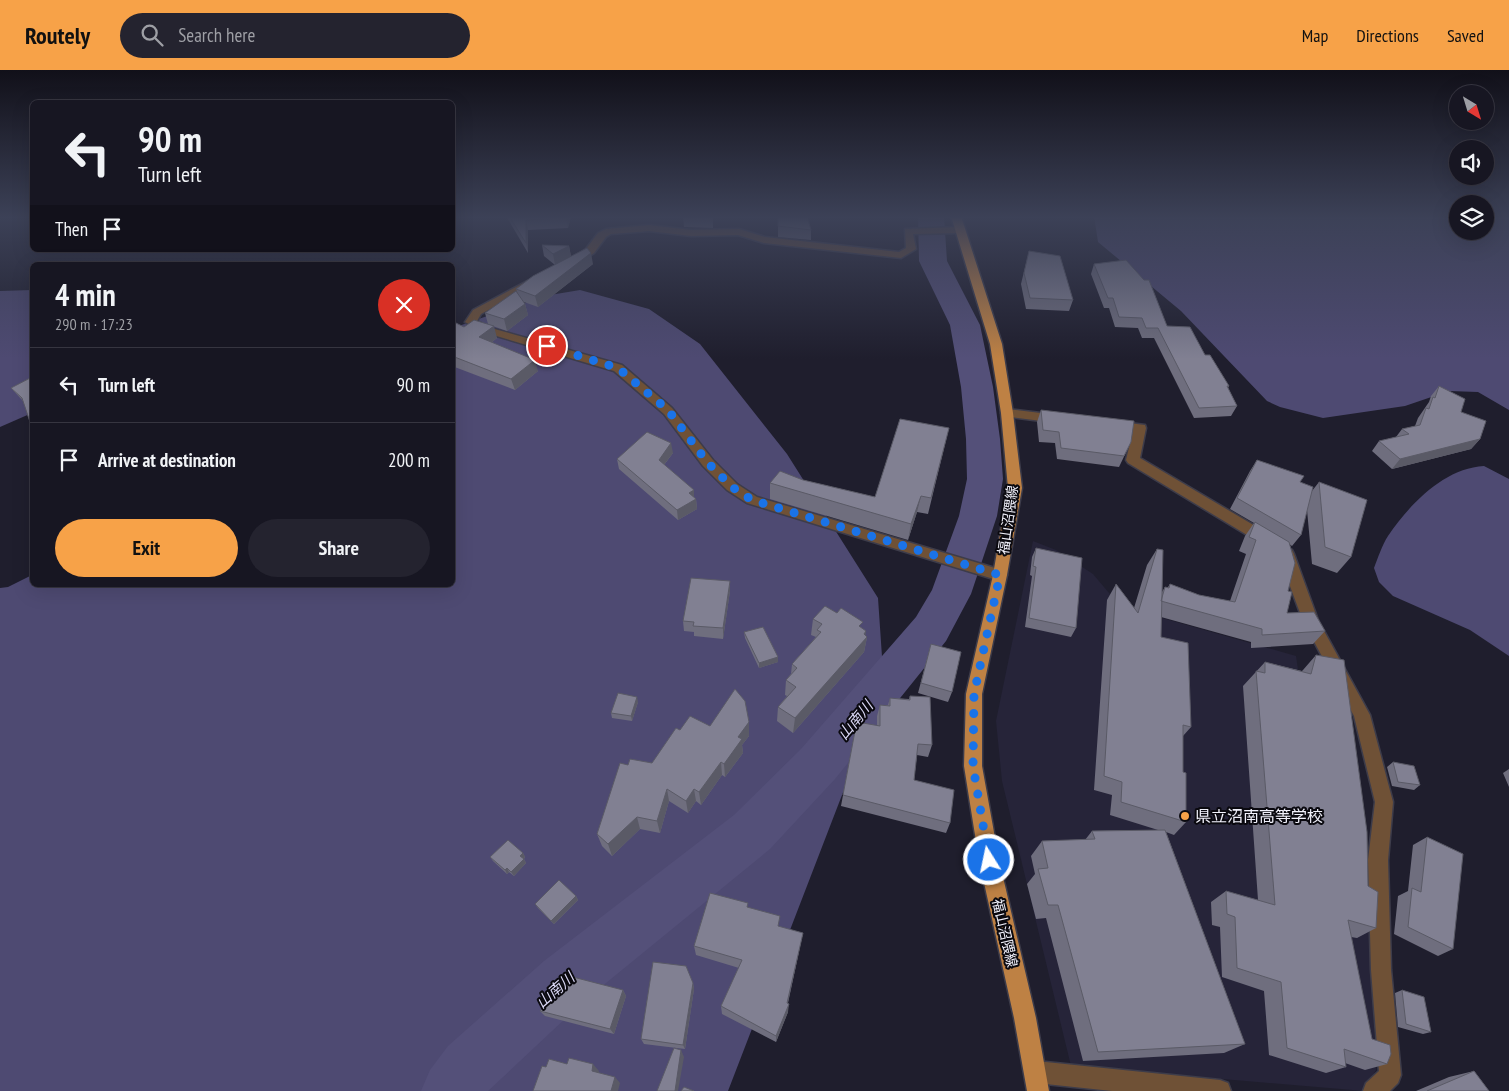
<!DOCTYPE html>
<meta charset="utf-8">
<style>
:root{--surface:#171622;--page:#24232f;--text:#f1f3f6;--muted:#9e9fa5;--line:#363540;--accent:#f7a248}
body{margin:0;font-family:"PT Sans Narrow","Noto Sans JP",sans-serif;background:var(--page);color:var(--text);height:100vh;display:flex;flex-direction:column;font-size:19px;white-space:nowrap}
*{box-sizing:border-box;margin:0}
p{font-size:16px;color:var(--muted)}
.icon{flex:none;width:28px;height:28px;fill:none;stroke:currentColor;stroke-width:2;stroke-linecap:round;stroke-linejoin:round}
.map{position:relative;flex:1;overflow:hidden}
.side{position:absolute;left:30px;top:192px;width:425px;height:325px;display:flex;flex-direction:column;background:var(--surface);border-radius:8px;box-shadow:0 5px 20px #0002,0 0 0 1px var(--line)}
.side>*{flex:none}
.banner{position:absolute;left:30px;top:30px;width:425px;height:152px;border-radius:8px;box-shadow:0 5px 20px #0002,0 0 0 1px var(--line);background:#171622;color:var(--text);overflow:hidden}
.needle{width:32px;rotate:142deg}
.fabs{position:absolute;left:1449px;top:15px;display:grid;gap:10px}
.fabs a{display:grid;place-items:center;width:45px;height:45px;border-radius:50%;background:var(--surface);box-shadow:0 5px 20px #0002,0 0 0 1px var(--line);font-size:25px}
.pin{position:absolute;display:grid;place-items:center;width:42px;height:42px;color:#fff;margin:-21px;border:2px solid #fff;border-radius:50%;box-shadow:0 1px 5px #0007}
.me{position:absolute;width:55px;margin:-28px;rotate:350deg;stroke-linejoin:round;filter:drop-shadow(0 0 4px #0008)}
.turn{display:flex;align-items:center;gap:18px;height:105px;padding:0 25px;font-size:22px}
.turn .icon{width:65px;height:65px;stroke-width:2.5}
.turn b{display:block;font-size:35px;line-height:42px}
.then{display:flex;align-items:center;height:48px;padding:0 25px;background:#0003;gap:10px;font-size:19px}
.round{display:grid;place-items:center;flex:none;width:52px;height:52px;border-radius:26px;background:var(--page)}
.head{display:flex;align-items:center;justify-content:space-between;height:85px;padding:0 25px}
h1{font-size:30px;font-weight:700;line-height:38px}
.button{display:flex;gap:10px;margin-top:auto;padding:10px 25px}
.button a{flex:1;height:58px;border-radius:30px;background:var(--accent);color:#111;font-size:20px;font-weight:700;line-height:58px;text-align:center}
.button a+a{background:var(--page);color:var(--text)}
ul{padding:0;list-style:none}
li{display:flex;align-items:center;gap:15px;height:75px;padding:0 25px;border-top:1px solid var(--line)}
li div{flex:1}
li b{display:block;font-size:19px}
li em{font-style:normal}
header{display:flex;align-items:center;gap:30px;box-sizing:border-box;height:70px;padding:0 25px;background:var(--accent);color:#111}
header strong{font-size:24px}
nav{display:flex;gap:28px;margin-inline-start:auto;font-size:18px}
.search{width:350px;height:45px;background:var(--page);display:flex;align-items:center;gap:12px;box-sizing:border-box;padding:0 18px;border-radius:28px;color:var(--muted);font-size:19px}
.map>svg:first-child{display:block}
</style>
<header>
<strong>Routely</strong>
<div class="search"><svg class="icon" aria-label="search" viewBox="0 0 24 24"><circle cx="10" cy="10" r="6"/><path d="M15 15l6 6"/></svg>Search here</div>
<nav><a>Map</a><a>Directions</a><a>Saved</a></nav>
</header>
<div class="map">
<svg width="1509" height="1021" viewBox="0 0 1509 1021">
<rect width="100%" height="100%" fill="#1f1e2d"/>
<path fill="#262439" d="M1033,471L1056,480L1093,504L1120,536L1296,586L1300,613L1366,780L1376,1000L1364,1021L1071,996L1002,711L996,651Z"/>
<path fill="#4e4a72" d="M1094,146H1457L1458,161H1485V146H1509V340L1478,322L1449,321L1405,336L1323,348L1280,337L1267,331L1181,241L1098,172Z
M32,220V343L0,357V221Z
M580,220L649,239L700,274L787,384L878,528L884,616L728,1021H0V518L8,517L32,505V515H452L453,258L544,226Z
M1484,396L1509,409V586L1470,560L1393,526L1379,512L1374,498C1378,488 1382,475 1388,466C1409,435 1444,398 1484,396Z"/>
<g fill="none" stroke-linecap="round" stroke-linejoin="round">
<path fill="#545079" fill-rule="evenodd" d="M918,146H944L947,191L980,255L993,317L1000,369L1003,409L997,446L971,524L946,571L835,709L770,779L584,931L488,1021H421L430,1000L448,976L544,891L734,745L801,679L916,547L932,520L959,446L967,409L966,369L961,317L950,255L919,191Z"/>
<g stroke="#3d3c4a" stroke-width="3">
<path id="minor" d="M649,155L691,160L739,159L765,167L899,182L906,178L905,159L959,157L964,160L959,163L913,164L916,179L901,188L764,173L738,165L691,166L649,161L611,164L606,167L594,183L576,195H568L567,193L586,179L598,163L606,159Z
M531,209L536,212L535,214L481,244L477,251L491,258L622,295L672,338L713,390L737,414L757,427L1005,501L1007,505L1005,509L1000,511L747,433L727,420L703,396L664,344L614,301L483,262L465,252L473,240Z
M1007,339L1057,345L1063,349L1057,353L1003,346L1001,343L1003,340Z
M1113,351L1145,355L1146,358L1140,388L1272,466L1274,470L1272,474H1262L1128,393L1126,390L1133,361L1109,358L1107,355L1109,352Z
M1287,478L1292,480L1294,484L1318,550L1370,645L1393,732L1388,790L1391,900L1401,1005L1398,1013L1390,1021H1363L1366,1013L1379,1001L1371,900L1368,790L1375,732L1354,646L1303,551L1281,492L1282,480Z
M1036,991L1220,1010L1228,1013L1231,1021H1112L1036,1013L1028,1010L1025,1002L1028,994Z"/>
</g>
<g stroke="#3d3c4a" stroke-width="3">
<path id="major" d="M951,146H961L1002,274L1013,343L1022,418L1007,505L982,624V696L999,790L1036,948L1049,1021H1027L1014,948L979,790L964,696L966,624L993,505L1008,418L1001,343L990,274Z"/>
</g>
<use href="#minor" fill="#6f5136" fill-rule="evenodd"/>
<use href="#major" fill="#be8144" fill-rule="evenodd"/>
</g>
<path fill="#6f6e7e" d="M506,146H571L568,158L528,160V183Z
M683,146H713V158L684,157Z
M778,146L811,160V170L778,167Z
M542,175L569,176L571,186L593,194L538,237L524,232L525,234L528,245L507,261L490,255L497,268L492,272L538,301L515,320L452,296V251L464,257L488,254L485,243L518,224L516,219L555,195L544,186Z
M1029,181L1073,230L1069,241L1026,239L1021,214Z
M1094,194L1167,256L1205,285L1229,316L1228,318L1237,336L1231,346L1194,348L1154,268H1142L1138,258L1115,257L1109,238H1104L1091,204Z
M32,307L23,331L11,318Z
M1439,316L1461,342L1480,369L1471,379L1392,399L1372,381L1379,371L1396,367L1402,359L1415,356L1418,348L1429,332L1431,326Z
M1041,340L1131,372L1119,397L1057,389L1055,373L1039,372L1037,352Z
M949,358L928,444L917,442L908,470L770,429V413L803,410L875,427Z
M673,383L664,395L694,420V427L696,429L697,439L678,450L619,399L617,389Z
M1257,390L1300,412L1312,421L1319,412L1351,487L1337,503L1312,494L1307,440L1301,465L1292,476L1289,474L1287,543L1325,561L1313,574L1251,578V572L1161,547V567L1191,657L1183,666V702L1186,752L1174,765L1166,762L1245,974L1224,983L1083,991L1046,848L1036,849L1027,814L1035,804L1031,786L1042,771L1085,770L1092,761L1158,760L1110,745L1112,725L1094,720L1107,530L1116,514L1134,538L1147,495L1157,479L1162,522L1165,517H1168L1170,514L1199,525L1230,531L1246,484L1239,481L1245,466L1254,453L1230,439L1250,401Z
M1036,478L1076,558L1071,567L1025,557L1032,506L1030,505L1032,487Z
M730,511V521L723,569L694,566V562L684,561L683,551Z
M813,549L861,558L865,566L867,567L864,582L793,663L777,651L778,637L787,626L785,625L786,610L791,604L792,594L816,567L811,565Z
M744,562L778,587V592L759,598L745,568Z
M931,574L952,622L948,632L918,623Z
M1316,585L1368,816L1376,858L1357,868L1351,867L1372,969L1387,994L1365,1000L1345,993L1346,997L1326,1003L1269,985L1264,921L1222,907L1220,857L1212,855L1211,832L1226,821L1258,830L1243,616L1265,592L1302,601L1303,600Z
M910,626L932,675L928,687L917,685L914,710L950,753L946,763L841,736L855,661L877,656V646L880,635H888L890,628L909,629Z
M638,632L632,651L612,648L611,643Z
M710,656L749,666L742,675L743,683L725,707L722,705L701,735L696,731L688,743L669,731L660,763L640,759L612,786L602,776L597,764L628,695L652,693L680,660Z
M1393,692L1420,715L1414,720L1392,716L1387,697Z
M1509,699V717L1503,703Z
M1427,767L1453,879L1438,886L1394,864L1398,826L1408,821L1413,775Z
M523,783L525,787L524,789L526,793L514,806L509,802L507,804L493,791L490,787Z
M576,826L578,830L554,854L538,838L535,834Z
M748,838L779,857L803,863L788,933V942L776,972L722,944L721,936L739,898L696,885L694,876Z
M693,913L694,919L685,979L644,974L641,969Z
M623,920L626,926L614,964L545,946L540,941Z
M1402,920L1431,962L1423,964L1398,957L1395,923Z
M1474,1001L1489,1021H1416L1449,1007Z"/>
<path fill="#5a5a66" d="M567,146H571L568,158L566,148Z
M526,150L528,160V183L526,173Z
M569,176L571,187L555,195L553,184Z
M591,183L593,194L538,237L535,226Z
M525,234L528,245L507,261L504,249Z
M494,256L497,268L483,279L479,267Z
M535,290L538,301L515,320L511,309Z
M1480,369L1471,379L1392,399L1400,389Z
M671,373L673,383L660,400L659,390Z
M694,420V430L689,423Z
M921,426L917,442L908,470L911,454Z
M696,429L697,439L678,450L677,440Z
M730,511V521L723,569V558Z
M866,561L865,569L867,567L864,582L793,663L795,648Z
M778,587V592L759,598V593Z
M637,627L638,632L632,651L631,646Z
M749,652V666L742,675L743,683L725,707L724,694L738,667Z
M721,692L722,705L701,735L699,722Z
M667,719L669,731L660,763L657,751Z
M694,719L696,731L688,743L686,731Z
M637,747L640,759L612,786L608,774Z
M523,783L525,787L523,790L520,786Z
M524,789L526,793L514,806L511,802Z
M507,798L509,802L507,804L505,800Z
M576,826L578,830L554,854L551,851Z
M803,863L801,872L786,941L787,933Z
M693,913L694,919L685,979L683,975Z
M623,920L626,926L614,964L610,959Z
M789,934L788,942L776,972V966Z
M681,980L684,987L678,1021H675Z
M593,994L599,1001L597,1007L592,1001Z
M615,1007L620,1013L618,1021H611Z"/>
<path fill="#818092" stroke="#5a5a66" d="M509,146H567L566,148L526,150V173Z
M683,146H712V147Z
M778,146H807L811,160L778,156Z
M542,175L569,176L553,184Z
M587,178L591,183L535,226L516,219L533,206Z
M1029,181L1060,186L1073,230L1030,228L1024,203Z
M1126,190L1144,210H1149L1167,256L1190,257L1205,285H1210L1229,316H1227L1237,336L1199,338L1158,258H1146L1142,248L1119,247L1113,228H1108L1094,194Z
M516,221L525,234L504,249L485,243Z
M474,250L494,256L479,267L535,290L511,309L452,286V251L464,257Z
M32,307V355H31L22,328L11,318Z
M1439,316L1465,329L1461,342L1486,351L1480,369L1400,389L1379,371L1409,364L1402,359L1420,355L1426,338L1429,339L1433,327L1435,328Z
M1041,340L1134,351L1131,372L1124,386L1061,378L1059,362L1043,360Z
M900,349L949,358L931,428L921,426L911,454L770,413L780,401L803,410L875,427Z
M647,362L671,373L659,390L694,420L689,423L696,429L677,440L617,389Z
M1257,390L1304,406L1300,412L1313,417L1301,465L1237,428Z
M1319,412L1367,430L1351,487L1325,477Z
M1255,452L1289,472L1295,493L1288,521L1292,522L1287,543L1314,542L1325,561L1262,565V559L1161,531L1165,517L1169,518L1170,514L1199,525L1235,532L1256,470L1249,467Z
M1036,478L1082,488L1076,558L1029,548L1036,497L1033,496Z
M1157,479L1163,480L1161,567L1188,573L1191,657L1183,655V702L1186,703V752L1121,732L1122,712L1104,706L1116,514L1138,543Z
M691,508L730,511L723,558L693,556L694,552L683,551Z
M825,536L837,543L841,538L863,552L859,556L866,561L864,564L867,567L795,648L778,637L796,617L786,610L797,598L792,594L821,562L817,560L822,554L813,549Z
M763,557L778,587L759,593L744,562Z
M931,574L961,582L952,622L921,613Z
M1316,585L1344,590L1367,762L1368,816L1378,822L1376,858L1348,850L1372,969L1390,975L1391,984L1387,994L1344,979L1346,997L1287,978L1281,912L1237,898L1235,847L1227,844L1226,821L1275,835L1256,601L1265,603V592L1311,604Z
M735,619L745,631L749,652L738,667L742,669L724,694L721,692L699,722L694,719L686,731L667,719L657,751L637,747L608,774L597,764L620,693L628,695L630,689L652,693L676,658L680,660L690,646L710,656Z
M618,623L637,627L631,646L611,643Z
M910,626L930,627L932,675L918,674L914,710L954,720L950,753L843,725L855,661L863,653L880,656V635L890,636V628L910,630Z
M1393,692L1414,696L1420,715L1398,712Z
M1165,760L1245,974L1098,982L1058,835H1048L1038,799L1048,798L1042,771L1095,769L1092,761Z
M1427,767L1463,784L1453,879L1408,857L1412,818L1421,822Z
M508,770L523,783L520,786L524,789L511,802L507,798L505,800L490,787Z
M559,810L576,826L551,851L535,834Z
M710,823L748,833L747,837L780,846L778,856L803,863L787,933L789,934L776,966L721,936L742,890L694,876Z
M653,892L686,896L693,913L683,975L641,969Z
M569,906L623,920L610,959L540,941Z
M1402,920L1424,927L1431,962L1406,954Z
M674,978L681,980L675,1021H657Z
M569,988L593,994L592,1001L615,1007L611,1021H533L542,996L546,997L549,989L567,994Z
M1474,1001L1489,1021H1427Z
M684,1017L694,1021H681Z"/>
<linearGradient id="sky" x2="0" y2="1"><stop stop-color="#111019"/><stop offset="0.51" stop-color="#3c4157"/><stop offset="1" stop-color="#3c4157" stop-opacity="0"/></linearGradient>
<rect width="1509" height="289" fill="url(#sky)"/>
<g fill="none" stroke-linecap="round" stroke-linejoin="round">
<path stroke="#1a73e8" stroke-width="9" stroke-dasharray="0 16.2" d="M547,276L618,298L668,340L708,393L732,417L752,430L1000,505L974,624L973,696L989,790"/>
</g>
<circle fill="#f7a248" stroke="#0a090f" stroke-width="2" cx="1185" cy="746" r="5"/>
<g text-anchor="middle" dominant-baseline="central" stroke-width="4" stroke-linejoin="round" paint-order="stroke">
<g font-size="14" fill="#f2f2fc" stroke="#0a090f">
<text transform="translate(1008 450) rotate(-82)">福山沼隈線</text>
<text transform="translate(1005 863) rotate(77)">福山沼隈線</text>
</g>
<g font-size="15" font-style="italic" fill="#dad8f5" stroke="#0a090f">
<text transform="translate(855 650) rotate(-50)">山南川</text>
<text transform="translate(555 920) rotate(-41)">山南川</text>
</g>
<g font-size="16" fill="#f2f2fc" stroke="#0a090f" text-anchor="start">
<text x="1195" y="746">県立沼南高等学校</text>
</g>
</g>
</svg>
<div class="fabs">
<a><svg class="needle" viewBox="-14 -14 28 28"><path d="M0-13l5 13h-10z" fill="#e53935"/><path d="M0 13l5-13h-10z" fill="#9e9fa5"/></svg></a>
<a><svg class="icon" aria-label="sound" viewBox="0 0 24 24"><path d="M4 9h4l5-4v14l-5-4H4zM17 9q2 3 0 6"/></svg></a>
<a><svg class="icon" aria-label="layers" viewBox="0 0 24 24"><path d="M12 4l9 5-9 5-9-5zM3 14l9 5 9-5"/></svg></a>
</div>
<div class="pin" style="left:547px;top:276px;background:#d93025"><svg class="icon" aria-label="arrive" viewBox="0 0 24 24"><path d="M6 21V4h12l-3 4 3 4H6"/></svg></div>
<svg class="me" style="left:989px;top:790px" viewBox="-20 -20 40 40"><circle r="17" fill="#1a73e8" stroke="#fff" stroke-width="3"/><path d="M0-11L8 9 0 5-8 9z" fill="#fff"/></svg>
<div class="banner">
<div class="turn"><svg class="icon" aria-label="left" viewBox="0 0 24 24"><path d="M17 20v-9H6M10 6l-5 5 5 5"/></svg><div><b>90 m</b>Turn left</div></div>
<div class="then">Then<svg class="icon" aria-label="arrive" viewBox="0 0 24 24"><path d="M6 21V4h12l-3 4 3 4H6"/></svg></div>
</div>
<section class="side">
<div class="head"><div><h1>4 min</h1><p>290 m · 17:23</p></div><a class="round" style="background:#d93025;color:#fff"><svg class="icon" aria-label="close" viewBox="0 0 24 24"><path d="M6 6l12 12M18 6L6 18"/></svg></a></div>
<ul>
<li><svg class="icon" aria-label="left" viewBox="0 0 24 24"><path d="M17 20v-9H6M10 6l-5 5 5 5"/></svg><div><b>Turn left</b></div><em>90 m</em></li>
<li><svg class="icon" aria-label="arrive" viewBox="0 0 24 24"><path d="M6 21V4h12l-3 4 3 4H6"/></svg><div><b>Arrive at destination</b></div><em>200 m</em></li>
</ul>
<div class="button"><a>Exit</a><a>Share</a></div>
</section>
</div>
